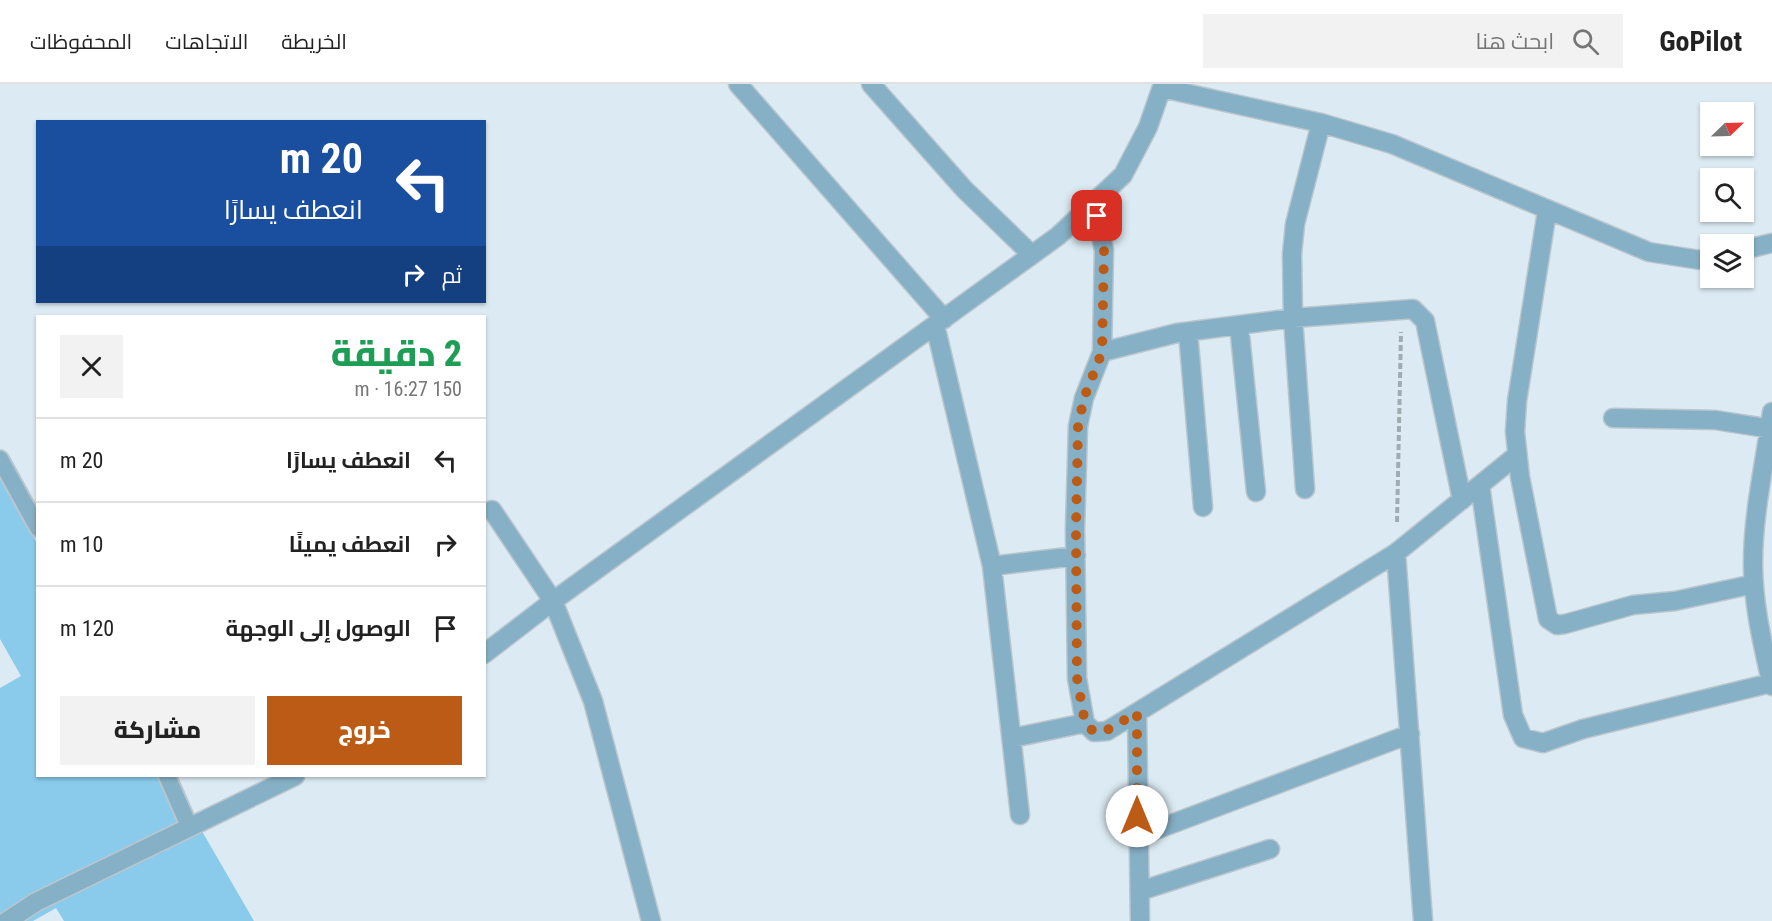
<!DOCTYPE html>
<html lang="ar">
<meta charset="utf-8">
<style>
:root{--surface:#fff;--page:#f2f2f2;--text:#222;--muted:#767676;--line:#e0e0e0;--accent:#bb5b16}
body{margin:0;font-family:"Roboto Condensed",Cairo,sans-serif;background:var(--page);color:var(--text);direction:rtl;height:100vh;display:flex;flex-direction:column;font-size:22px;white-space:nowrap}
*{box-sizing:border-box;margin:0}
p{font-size:20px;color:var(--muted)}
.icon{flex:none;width:33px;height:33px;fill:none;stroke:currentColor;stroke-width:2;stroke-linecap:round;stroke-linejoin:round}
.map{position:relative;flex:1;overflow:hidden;direction:ltr}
.panel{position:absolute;left:36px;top:231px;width:450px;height:462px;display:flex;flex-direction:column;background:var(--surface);border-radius:0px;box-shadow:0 2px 4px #0004;direction:rtl}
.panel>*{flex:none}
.hud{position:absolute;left:36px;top:36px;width:450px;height:183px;border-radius:0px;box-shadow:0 2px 4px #0004;direction:rtl;background:#1a4fa0;color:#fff;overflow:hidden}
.needle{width:39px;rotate:67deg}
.tools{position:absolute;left:1700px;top:18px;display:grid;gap:12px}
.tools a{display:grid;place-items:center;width:54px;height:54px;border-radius:0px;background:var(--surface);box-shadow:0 2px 4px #0004;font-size:30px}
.pin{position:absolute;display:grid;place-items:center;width:51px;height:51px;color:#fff;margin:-26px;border-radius:12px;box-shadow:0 3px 9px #0006}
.me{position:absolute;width:66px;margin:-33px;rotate:0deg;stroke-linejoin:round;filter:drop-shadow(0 0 4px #0008)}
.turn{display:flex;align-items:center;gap:21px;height:126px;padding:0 24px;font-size:27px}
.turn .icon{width:78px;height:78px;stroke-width:2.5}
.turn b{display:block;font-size:42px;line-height:51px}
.then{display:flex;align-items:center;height:57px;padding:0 24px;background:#0003;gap:12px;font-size:22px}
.round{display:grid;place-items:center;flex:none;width:63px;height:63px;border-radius:0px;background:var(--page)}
.headline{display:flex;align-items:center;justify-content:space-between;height:102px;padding:0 24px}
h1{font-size:36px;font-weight:800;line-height:45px;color:#1e9e55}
.primary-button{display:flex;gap:12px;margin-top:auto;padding:12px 24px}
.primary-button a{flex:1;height:69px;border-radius:0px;background:var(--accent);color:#fff;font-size:24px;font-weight:800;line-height:69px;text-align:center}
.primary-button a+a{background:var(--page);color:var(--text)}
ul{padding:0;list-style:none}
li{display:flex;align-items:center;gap:18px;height:84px;padding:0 24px;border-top:2px solid var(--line)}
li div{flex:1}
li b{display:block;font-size:22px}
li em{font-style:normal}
header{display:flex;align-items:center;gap:36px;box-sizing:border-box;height:84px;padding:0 30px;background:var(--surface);border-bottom:2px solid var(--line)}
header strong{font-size:28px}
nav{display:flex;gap:33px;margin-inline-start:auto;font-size:21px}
.search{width:420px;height:54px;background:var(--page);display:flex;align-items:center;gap:15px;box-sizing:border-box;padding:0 21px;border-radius:0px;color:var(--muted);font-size:22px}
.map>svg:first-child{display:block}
</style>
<header>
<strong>GoPilot</strong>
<div class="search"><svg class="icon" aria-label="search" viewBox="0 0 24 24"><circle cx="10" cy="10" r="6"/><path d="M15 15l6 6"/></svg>ابحث هنا</div>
<nav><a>الخريطة</a><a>الاتجاهات</a><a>المحفوظات</a></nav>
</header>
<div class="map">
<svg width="1772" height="837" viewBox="0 0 1772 837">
<rect width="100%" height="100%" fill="#dcebf3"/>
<path fill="#8acbeb" d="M0,393L37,459L38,692H170L254,837H64L56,824L33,837H0V604L21,592L0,555Z"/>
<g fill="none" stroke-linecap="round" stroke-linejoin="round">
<g stroke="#b9c6ce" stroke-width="20">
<path id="lane" d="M0,375L38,444
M167,692L189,742"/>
</g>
<g stroke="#b9c6ce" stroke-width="21">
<path id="street" d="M738,0L944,235
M871,0L964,105L1032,171
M1162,4L1321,39L1392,60L1649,168L1700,176L1710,173
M1094,120L1104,166L1102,268L1084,314L1078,342L1075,445L1077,594L1085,639L1094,648L1107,647L1396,469L1517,371
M1547,127L1517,317L1515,348L1520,393L1548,535L1557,541L1565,540L1633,521L1675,517L1754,500
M1743,166L1772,159
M935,241L992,482L1020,731
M1239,241L1256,408
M1188,248L1203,423
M1102,268L1177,249L1293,234L1413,225L1425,237L1427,247L1462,416
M1772,328C1765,378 1753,429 1753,479C1753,521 1763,561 1772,602
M1613,334L1715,336L1772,345
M1480,401L1513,631L1523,654L1543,659L1583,645L1771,599
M1305,405L1293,234L1292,170L1295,140L1321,39
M492,426L553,517L593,617L651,837
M1396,469L1423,837
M992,482L1076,472
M484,570L553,517L1058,152L1123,91L1148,43L1163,0
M1137,629L1140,837
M1012,654L1085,639
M1137,753L1410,650
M1140,807L1270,765
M7,837L36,818L295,692"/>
</g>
<path stroke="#a0abb2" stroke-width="4" stroke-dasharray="6 3" stroke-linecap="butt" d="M1397,438L1401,248"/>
<use href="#lane" stroke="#86b0c5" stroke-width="16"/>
<use href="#street" stroke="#86b0c5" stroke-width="18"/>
</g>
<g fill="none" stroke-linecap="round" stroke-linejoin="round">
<path stroke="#bb5b16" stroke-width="10" stroke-dasharray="0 18" d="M1097,132L1104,166L1102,268L1084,314L1078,342L1076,445L1077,594L1085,639L1094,648L1107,646L1137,629V732"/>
</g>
</svg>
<div class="tools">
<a><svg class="needle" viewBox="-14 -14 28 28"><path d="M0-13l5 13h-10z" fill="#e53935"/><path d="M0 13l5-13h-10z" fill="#767676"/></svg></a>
<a><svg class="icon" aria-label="search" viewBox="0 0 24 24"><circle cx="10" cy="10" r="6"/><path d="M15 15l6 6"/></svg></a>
<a><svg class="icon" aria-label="layers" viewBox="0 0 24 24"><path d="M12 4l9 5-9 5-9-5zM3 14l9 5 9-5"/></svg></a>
</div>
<div class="pin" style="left:1097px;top:132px;background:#d93025"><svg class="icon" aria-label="arrive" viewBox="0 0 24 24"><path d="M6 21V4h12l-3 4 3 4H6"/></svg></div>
<svg class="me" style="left:1137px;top:732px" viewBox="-20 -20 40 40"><circle r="19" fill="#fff"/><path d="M0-13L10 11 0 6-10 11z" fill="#bb5b16"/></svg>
<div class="hud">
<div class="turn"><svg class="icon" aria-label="left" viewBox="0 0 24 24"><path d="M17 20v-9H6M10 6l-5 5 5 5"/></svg><div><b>20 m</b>انعطف يسارًا</div></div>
<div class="then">ثم<svg class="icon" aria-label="right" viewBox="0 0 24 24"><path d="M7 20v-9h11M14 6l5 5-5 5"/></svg></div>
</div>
<section class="panel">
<div class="headline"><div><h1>2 دقيقة</h1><p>150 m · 16:27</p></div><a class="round"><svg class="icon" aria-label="close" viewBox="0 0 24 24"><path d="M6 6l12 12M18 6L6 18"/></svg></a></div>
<ul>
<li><svg class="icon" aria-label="left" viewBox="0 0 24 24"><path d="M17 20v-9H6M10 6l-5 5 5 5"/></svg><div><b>انعطف يسارًا</b></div><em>20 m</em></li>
<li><svg class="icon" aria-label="right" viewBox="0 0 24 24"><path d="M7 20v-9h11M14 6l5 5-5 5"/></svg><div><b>انعطف يمينًا</b></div><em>10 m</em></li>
<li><svg class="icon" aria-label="arrive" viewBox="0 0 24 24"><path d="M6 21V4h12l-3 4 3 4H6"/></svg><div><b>الوصول إلى الوجهة</b></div><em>120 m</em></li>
</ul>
<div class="primary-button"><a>خروج</a><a>مشاركة</a></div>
</section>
</div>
